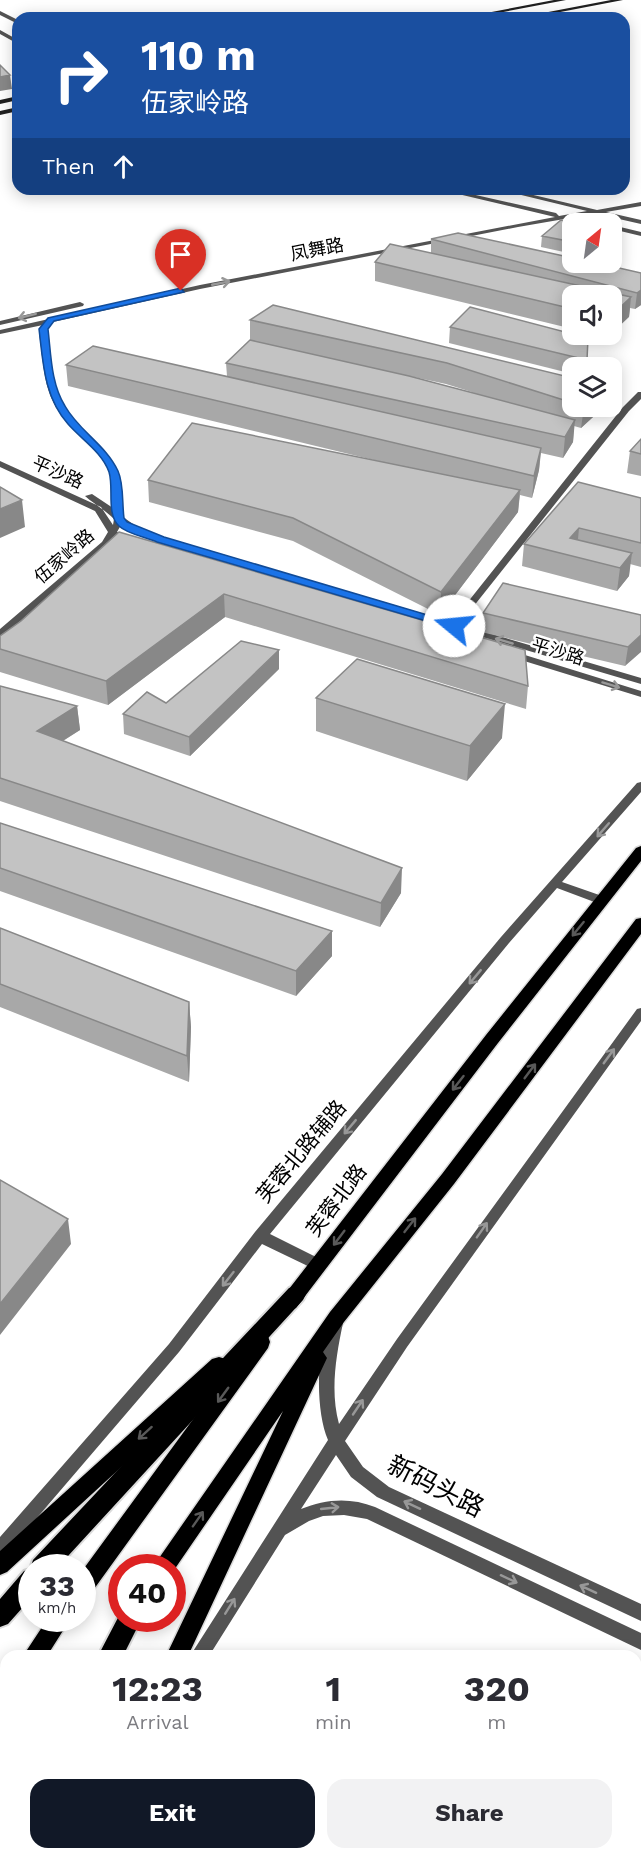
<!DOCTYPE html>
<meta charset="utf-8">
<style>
:root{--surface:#fff;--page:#f2f2f3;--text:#2b2b33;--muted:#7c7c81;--accent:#111827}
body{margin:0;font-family:"Work Sans","Noto Sans SC",sans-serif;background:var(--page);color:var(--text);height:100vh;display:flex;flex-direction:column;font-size:22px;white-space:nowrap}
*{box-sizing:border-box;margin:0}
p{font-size:20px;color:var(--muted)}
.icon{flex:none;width:33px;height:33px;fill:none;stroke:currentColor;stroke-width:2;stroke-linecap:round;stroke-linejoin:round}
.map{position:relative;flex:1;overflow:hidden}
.details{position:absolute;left:0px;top:1650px;width:642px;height:210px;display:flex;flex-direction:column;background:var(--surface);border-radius:18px 18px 0 0;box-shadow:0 3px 15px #0003}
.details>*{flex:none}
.hud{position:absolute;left:12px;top:12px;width:618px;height:183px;border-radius:18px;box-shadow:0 3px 15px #0003;background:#1a4fa0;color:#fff;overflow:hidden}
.needle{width:39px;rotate:29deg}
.fabs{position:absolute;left:562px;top:213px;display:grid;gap:12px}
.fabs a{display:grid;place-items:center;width:60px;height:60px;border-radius:12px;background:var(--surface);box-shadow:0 3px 15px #0003;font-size:30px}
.speed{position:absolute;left:18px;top:1554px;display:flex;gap:12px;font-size:30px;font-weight:700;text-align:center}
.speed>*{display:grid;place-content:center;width:78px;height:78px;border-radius:50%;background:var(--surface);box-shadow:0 3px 15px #0003;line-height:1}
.speed small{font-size:15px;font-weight:400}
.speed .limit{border:9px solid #d22;background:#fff;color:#111}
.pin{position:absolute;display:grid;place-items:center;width:51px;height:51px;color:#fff;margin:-62px -26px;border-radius:50% 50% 50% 0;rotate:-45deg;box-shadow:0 0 6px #0007}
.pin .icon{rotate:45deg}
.me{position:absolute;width:66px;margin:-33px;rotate:287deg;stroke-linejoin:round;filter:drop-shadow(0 0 4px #0008)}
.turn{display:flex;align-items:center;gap:21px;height:126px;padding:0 30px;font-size:27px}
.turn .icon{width:78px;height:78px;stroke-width:2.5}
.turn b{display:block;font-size:42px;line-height:51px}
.then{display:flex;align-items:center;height:57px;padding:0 30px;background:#0003;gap:12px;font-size:22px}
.eta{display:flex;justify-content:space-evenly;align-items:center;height:102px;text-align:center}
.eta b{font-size:36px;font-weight:700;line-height:42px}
.action{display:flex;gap:12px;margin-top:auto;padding:12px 30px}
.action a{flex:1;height:69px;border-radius:18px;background:var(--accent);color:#fff;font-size:24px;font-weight:700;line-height:69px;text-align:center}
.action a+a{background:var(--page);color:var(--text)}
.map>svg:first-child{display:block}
</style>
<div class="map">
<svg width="641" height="1860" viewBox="0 0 641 1860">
<rect width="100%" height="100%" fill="#fff"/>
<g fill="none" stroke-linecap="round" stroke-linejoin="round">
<g stroke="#dbdbdb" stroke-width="3">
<path id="primary" d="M641,846V861L498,1043L296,1308L289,1311L282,1308L280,1303L282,1298L486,1035L636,848Z
M641,918V934L454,1184L344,1322L323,1352L327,1358L188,1656H166L283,1411L172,1573V1568H154L157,1561L330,1312L442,1174L636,919Z
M261,1334L268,1336L270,1342L268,1348L89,1596L82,1599V1571L254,1336Z
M219,1357L226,1359L229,1365L226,1371L7,1572L0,1575V1551L212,1359Z
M48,1618H71L47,1656H23Z
M6,1683V1710L0,1713V1686Z
M6,1783V1812L0,1815V1785Z"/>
</g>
<g stroke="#dbdbdb" stroke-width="4">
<path id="trunk" d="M296,1286L303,1288L306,1294L303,1300L57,1568H32V1597L8,1624L0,1627V1599L24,1571L30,1569L33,1560L289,1288Z
M122,1610V1618H142L123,1656H98Z
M6,1831V1854H15L11,1860H0V1834Z"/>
</g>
<path fill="#535353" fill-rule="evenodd" d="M638,392H641V399L629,411L450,636H444V632L623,407Z"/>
<path fill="#535353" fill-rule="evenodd" d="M0,11L18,20V24L0,15Z
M0,30L18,40V44L0,34Z
M437,189H449L556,213L559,216L587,211L497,189H508L597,210L641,202V206L606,212L641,220V224L597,214L575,217L599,224H584L571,220L570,218L518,227L200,289L53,322L47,329V334C50,357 52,381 62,402C73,430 105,443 117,471C123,484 122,503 123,517L143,531L641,678V684L137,535L121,525L117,532L133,538V542H127L114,537L108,546L3,636L0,637V629L102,542L108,532L95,511L0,467V461L101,507L113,525L114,519C105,510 94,504 85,496L92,494L113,508C112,497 113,481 109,471C97,445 70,431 56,407C43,386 43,357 39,334V329L43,325L0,334V330L200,285L555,217Z
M612,225L641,232V236L612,229Z
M80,302L84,304L83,306L0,325V321Z
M512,651L641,691V697L508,656V652Z
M641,782V792L562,882L605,897L607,900L605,903H597L557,888L509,943L270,1234L324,1261L326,1265L324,1269L319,1271L314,1269L262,1244L179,1352L6,1554L0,1557V1537L169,1344L255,1232L501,937L637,783Z
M641,1008V1021L407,1347L345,1441L363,1467L389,1487L641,1604V1621L377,1497L351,1477L336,1455L301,1509C325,1499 350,1497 375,1507L641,1633V1650L367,1519L344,1515L323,1516L309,1521L285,1535L209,1656H190L328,1440C315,1410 316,1347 331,1319L336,1317L341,1319L343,1323C336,1356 330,1391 339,1424L397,1339L637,1009Z
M68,1854H87L85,1860H66Z"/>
<path fill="#202020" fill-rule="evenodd" d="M554,0H566L472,18H460Z
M611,0H623L529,18H517Z
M18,96V100L0,104V100Z
M18,107V111L0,115V111Z"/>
<use href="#primary" fill="#000" fill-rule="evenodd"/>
<use href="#trunk" fill="#000" fill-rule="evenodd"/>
</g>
<path fill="#a8a8a8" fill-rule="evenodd" d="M573,224V254L541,247L542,236Z
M431,239L641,273V305L635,309L630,308L629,317L612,296H573V329L375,281V262L431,253Z
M250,320L573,378V406L604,407L581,428L574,426L573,442L563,458L541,453L539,470L532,498L520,495L518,512L440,615L293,541L149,502L148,480L382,462L68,386L66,365L227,376L226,363L250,340ZM363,366L446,384L475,393Z
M450,327L587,360L586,368H573V374L449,343Z
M594,334H611L607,338Z
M641,439V476L627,473L630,451Z
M641,498V567L630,564L629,576L617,591L522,566L524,544Z
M119,532L528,686L526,709L225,617L108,705L0,672V636L21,621Z
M483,613L641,615L625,666L481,632Z
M279,669L190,756L124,734L123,714L166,703Z
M0,686L77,706L80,730L63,741L401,893L380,927L0,801Z
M316,698L502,738L467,781L316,731Z
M0,823L332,931V956L296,996L0,891Z
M0,928L189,1002L191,1027L189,1082L0,1007Z"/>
<path fill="#888" d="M10,75L12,89L0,91V77Z
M641,290V305L635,309L637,293Z
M631,297L629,317L612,333V315Z
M604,406V407L581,428L584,407Z
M575,420L573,442L563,458L565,437Z
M541,448L539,470L532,498L534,476Z
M520,490L518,512L440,615L441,592Z
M22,500L25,527L0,538V509Z
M579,528L577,550L570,538Z
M632,553L629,576L617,591L620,568Z
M224,594L225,617L108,705L106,681Z
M641,635V652L625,666L628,647Z
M279,650V669L190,756L189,737Z
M505,704L502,738L467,781L470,746Z
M77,706L80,730L40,755L37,731Z
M402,868L401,893L380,927L381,903Z
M332,931V956L296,996V971Z
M189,1002L191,1027L189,1082L187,1056Z
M68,1219L71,1244L0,1335V1304Z"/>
<path fill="#c3c3c3" stroke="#888" stroke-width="1.5" d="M0,65L10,75L0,77Z
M561,220L577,224H573V242L542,236Z
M458,233L573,258V262H593L641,273V290L637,293L431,239Z
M390,244L631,297L612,315V296H573V309L375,262Z
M273,305L573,378V403L447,363L250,320Z
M470,307L588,338L587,360L450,327Z
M250,340L409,376L575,420L565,437L226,363Z
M93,346L541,448L534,476L66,365Z
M192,423L520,490L441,592L293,518L148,480Z
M641,439V454L630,451Z
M578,482L641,498V543L579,528L570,538L632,553L620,568L524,544Z
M0,487L22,500L0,509Z
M119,532L525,650L528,686L224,594L106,681L0,649V636L21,621Z
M503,583L641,615V635L628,647L483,613Z
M241,641L279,650L189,737L123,714L147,692L166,703Z
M357,659L505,704L470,746L316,698Z
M0,686L77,706L37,731L402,868L381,903L0,778Z
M0,823L332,931L296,971L0,868Z
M0,928L189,1002L187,1056L0,984Z
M0,1180L68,1219L0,1304Z"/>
<defs><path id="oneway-shaft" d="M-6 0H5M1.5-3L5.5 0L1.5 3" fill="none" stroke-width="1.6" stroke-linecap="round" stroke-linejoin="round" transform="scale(1.5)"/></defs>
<g stroke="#989898">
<use href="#oneway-shaft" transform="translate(221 283) rotate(-11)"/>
<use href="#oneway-shaft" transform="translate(27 316) rotate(166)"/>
<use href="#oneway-shaft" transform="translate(504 641) rotate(-164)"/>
<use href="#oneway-shaft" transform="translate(611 685) rotate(17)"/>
<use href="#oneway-shaft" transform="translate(603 830) rotate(131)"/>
<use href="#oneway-shaft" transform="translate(475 977) rotate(130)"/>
<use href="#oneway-shaft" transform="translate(609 1056) rotate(-54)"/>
<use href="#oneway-shaft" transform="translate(350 1127) rotate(130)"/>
<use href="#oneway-shaft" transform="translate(482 1230) rotate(-55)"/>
<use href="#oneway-shaft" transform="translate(228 1279) rotate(128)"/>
<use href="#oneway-shaft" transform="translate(358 1407) rotate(-56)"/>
<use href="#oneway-shaft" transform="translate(412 1505) rotate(-155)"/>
<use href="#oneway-shaft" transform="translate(330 1508) rotate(-6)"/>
<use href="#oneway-shaft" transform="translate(509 1579) rotate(25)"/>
<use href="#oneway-shaft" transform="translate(588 1589) rotate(-155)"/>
<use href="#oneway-shaft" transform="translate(230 1606) rotate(-58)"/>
</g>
<g stroke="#595959">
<use href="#oneway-shaft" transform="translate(578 929) rotate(129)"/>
<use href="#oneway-shaft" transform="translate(530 1071) rotate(-53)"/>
<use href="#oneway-shaft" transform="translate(458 1083) rotate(128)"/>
<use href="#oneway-shaft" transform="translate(410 1225) rotate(-52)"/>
<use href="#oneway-shaft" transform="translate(339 1238) rotate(127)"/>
<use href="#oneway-shaft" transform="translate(223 1395) rotate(126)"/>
<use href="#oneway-shaft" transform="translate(145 1433) rotate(138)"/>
<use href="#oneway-shaft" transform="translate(198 1519) rotate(-55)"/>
</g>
<path fill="#1a73e8" stroke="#114b97" stroke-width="1.5" d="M181,288L184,292L54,321L48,329C51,354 51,384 65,406C79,431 106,445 118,471C124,484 122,504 124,518L127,522L164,537L458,624V628H450L157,542C146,537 127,534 119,526C106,514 114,488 109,472C102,452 81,439 68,424C44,397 43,362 39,329L48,318Z"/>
<g text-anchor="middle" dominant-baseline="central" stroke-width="5" stroke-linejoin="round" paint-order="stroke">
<g font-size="18" fill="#000" stroke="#fff">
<text transform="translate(317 249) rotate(-11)">凤舞路</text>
<text transform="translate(58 472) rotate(24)">平沙路</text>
<text transform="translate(64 556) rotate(-41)">伍家岭路</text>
<text transform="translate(558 651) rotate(17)">平沙路</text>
</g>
<g font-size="21" fill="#000" stroke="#fff">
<text transform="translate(301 1151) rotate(-50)">芙蓉北路辅路</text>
<text transform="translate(336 1200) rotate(-53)">芙蓉北路</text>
</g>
<g font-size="26" fill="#000" stroke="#fff">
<text transform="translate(436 1486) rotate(27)">新码头路</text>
</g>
</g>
</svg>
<div class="fabs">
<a><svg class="needle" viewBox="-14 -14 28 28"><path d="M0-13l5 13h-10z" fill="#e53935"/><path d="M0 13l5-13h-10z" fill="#7c7c81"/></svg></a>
<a><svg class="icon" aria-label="sound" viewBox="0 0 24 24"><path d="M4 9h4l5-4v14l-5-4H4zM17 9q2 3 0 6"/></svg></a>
<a><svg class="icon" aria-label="layers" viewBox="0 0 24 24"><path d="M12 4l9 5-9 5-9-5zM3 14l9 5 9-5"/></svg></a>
</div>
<div class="speed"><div>33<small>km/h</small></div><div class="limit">40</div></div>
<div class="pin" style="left:181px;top:291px;background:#d93025"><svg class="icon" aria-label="arrive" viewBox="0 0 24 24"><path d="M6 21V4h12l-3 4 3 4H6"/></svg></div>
<svg class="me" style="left:454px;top:626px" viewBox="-20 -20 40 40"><circle r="19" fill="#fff"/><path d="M0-13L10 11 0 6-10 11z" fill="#1a73e8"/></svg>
<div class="hud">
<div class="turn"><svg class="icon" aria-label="right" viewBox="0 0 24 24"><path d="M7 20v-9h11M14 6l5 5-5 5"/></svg><div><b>110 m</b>伍家岭路</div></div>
<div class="then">Then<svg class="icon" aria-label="ahead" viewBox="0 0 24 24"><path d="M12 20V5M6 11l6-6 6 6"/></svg></div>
</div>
<section class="details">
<div class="eta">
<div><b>12:23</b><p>Arrival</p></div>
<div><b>1</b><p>min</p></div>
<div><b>320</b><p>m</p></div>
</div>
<div class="action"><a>Exit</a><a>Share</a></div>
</section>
</div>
